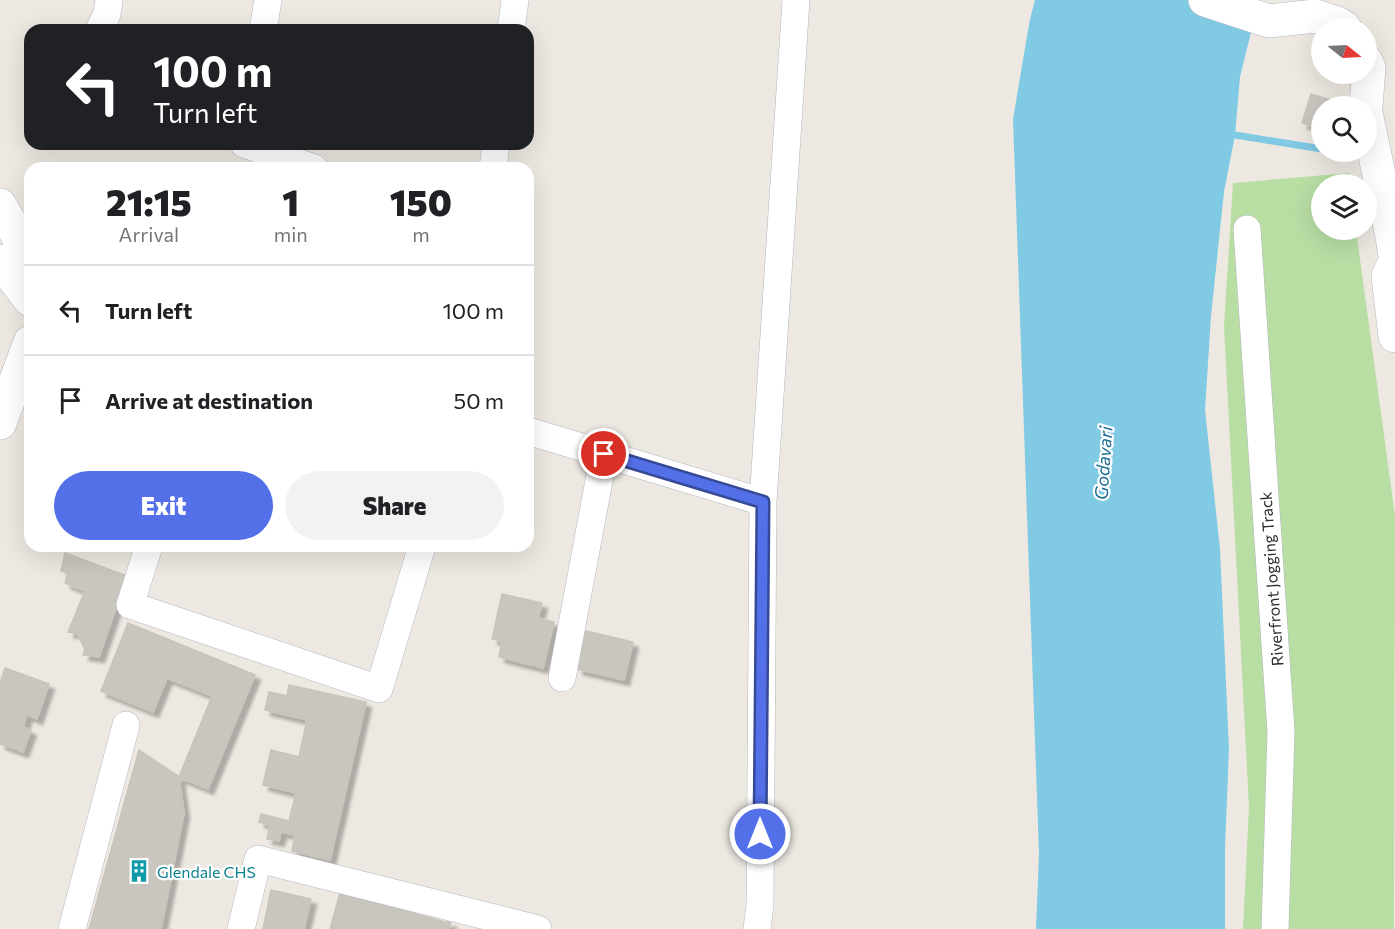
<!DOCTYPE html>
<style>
:root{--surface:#fff;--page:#f2f2f2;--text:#202124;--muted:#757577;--line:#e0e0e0;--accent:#5370e9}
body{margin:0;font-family:Commissioner,sans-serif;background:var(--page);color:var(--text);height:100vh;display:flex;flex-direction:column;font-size:22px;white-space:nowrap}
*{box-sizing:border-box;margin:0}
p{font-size:20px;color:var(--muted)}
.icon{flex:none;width:33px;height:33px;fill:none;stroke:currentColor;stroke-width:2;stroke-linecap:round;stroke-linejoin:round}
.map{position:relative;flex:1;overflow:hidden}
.panel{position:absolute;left:24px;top:162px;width:510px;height:390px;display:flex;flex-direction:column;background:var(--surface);border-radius:18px;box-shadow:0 6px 24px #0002}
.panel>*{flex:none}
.hud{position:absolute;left:24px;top:24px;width:510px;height:126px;border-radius:18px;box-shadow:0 6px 24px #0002;background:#202124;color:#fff;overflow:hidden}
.needle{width:39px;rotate:108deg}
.tools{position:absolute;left:1311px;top:18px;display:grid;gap:12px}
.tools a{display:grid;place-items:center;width:66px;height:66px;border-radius:50%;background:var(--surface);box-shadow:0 6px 24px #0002;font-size:30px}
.pin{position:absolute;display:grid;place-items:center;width:51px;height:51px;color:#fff;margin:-26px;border:3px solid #fff;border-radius:50%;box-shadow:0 2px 6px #0007}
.me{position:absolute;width:66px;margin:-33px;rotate:0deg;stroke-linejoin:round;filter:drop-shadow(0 0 4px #0008)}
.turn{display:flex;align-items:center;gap:21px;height:126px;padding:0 30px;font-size:27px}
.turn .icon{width:78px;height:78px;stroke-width:2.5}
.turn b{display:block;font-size:42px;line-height:51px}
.eta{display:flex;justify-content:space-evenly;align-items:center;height:102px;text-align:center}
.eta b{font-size:36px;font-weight:800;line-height:42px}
.cta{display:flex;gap:12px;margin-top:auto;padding:12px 30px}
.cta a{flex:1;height:69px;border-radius:36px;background:var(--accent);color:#fff;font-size:24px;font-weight:800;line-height:69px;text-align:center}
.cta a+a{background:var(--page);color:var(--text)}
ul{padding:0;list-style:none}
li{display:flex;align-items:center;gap:18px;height:90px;padding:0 30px;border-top:2px solid var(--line)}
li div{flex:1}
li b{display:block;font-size:22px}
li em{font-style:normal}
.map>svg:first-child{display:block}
</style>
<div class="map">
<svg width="1395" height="929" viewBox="0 0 1395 929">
<defs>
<filter id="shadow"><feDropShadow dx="5.5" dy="5.5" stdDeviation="1.5" flood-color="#0004"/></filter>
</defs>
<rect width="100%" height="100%" fill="#ede8e1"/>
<path fill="#b8dea4" d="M1349,173L1350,184H1322V230H1356L1395,516L1394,929H1243L1249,807L1224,326L1233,183Z"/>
<path fill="#80cae4" d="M1035,0H1259L1240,77L1235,135L1224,192L1211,316L1205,410L1220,549L1229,749L1225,849V929H1036L1039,854L1013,119L1030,19Z"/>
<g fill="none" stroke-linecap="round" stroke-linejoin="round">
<path stroke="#80cae4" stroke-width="7" d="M1235,135L1322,149
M1337,152L1367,155"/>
</g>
<path fill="#c9c6bf" stroke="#c9c4bb" stroke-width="1.5" filter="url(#shadow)" d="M1311,94L1338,102L1336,106H1322V129L1302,123Z
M65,553L127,576L99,657L83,655L85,650L77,633L68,632L85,591L65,583L68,573L61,571Z
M502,594L542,603L538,618L554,622L543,668L499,657L502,641L492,639Z
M128,623L255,675L208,789L179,777L212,696L167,678L153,712L101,691Z
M586,631L633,642L624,680L577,669Z
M5,668L49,684L37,719L27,715L23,727L31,730L23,752L0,744V683Z
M289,685L366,702L330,860L292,851L295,835L281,832L279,841L267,839L270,825L259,822L261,814L289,821L296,793L263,785L271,750L299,757L307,720L265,710L269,692L287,696Z
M139,750L179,777L184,813L161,929H89Z
M271,890L311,899L304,929H263Z
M340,893L445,922H451L449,929H330Z"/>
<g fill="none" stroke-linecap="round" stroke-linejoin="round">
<g stroke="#b5b7bf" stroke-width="28">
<path id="street" d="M99,30L107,14L109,0
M263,30L268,0
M511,30L515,0
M244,144L314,168
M493,168L496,144
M1247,229L1281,732L1275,929
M528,431L763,502L796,0
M149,546L130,605L379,689L422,546
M562,678L604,454
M72,929L126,725
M241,929L258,859L538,929
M757,929L760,905L763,502"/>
</g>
<g stroke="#b5b7bf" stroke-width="34">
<path id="secondary" d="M1205,0L1269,21L1315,16L1337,23L1345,28
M1366,106L1369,68L1366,61
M1366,113L1392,236L1395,256
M0,205L16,233L30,267
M0,261L30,300
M1395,262L1388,276L1395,336
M0,423L30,342"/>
</g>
<use href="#street" stroke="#fff" stroke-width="27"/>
<use href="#secondary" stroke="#fff" stroke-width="33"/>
</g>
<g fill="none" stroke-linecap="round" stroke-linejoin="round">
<g stroke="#364997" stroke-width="15">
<path id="route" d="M604,454L763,502L760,834"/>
</g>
<use href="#route" stroke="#5370e9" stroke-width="10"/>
</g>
<defs>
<g id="building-bare" transform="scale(1.8)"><path d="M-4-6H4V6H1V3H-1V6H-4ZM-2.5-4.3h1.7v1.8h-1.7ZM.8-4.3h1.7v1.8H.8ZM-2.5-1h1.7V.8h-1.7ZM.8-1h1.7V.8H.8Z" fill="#0f9aa8" stroke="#fff" stroke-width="2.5" paint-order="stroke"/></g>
</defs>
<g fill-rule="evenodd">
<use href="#building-bare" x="139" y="871"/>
</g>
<g text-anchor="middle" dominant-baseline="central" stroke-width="4.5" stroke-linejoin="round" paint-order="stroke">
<g font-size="16" fill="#2d2d2d" stroke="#fff">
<text transform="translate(1271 579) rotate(-94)">Riverfront Jogging Track</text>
</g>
<g font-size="16" fill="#0d838f" stroke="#fff" text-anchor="start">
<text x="157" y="871">Glendale CHS</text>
</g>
<g font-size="18" font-style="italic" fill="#1b6b93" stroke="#fff">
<text transform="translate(1103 463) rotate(-86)">Godavari</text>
</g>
</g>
</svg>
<div class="tools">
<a><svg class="needle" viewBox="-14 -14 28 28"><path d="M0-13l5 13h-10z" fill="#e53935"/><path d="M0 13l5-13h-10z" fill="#757577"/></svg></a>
<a><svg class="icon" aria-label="search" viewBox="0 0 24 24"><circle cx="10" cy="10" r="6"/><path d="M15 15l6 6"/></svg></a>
<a><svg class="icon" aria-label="layers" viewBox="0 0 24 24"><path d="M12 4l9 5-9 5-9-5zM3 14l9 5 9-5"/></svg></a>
</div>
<div class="pin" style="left:604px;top:454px;background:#d93025"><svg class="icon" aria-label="arrive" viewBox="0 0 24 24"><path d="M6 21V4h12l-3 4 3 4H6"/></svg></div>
<svg class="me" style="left:760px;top:834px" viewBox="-20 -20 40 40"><circle r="17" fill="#5370e9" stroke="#fff" stroke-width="3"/><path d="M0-11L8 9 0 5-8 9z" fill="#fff"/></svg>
<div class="hud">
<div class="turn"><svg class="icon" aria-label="left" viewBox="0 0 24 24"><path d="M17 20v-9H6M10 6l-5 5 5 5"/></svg><div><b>100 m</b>Turn left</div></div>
</div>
<section class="panel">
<div class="eta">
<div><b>21:15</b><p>Arrival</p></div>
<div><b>1</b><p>min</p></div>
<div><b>150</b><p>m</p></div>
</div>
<ul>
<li><svg class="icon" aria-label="left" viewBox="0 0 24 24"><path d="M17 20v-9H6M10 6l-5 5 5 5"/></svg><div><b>Turn left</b></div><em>100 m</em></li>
<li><svg class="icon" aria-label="arrive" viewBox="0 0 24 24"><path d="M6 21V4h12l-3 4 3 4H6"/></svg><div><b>Arrive at destination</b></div><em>50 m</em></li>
</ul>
<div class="cta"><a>Exit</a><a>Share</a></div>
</section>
</div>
